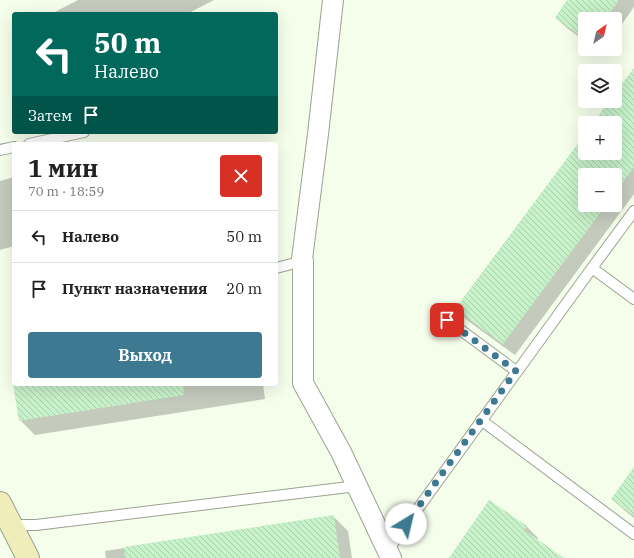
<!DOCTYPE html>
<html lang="ru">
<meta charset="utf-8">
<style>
:root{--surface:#fff;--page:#f6f6f6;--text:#222;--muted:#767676;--line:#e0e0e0;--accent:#3d7990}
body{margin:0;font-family:"IBM Plex Serif",serif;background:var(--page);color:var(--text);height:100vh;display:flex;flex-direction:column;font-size:15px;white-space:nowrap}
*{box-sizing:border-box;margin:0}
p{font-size:13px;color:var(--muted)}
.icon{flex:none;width:22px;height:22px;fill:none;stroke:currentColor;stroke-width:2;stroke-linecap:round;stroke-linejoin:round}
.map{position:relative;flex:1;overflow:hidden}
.panel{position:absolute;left:12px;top:142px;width:266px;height:244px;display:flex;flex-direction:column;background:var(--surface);border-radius:4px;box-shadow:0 4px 16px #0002}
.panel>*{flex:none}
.top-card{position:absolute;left:12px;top:12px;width:266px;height:122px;border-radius:4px;box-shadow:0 4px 16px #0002;background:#00695c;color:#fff;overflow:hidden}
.needle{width:26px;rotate:34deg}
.fabs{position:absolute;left:578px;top:12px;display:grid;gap:8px}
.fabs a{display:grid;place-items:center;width:44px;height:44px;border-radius:4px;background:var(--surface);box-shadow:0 4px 16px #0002;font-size:20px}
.pin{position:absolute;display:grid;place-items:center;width:34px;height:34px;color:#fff;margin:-17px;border-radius:8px;box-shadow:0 2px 6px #0006}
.me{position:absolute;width:44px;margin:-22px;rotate:36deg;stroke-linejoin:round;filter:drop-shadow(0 0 3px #0008)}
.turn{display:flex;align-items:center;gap:14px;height:84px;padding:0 16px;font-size:18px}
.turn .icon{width:52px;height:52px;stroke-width:2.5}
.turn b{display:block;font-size:28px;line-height:34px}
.then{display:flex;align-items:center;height:38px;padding:0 16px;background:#0003;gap:8px;font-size:15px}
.round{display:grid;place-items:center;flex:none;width:42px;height:42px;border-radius:4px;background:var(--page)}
.head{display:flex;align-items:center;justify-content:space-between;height:68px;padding:0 16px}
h1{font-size:24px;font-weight:700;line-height:30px}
.button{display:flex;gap:8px;margin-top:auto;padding:8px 16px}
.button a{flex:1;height:46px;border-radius:4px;background:var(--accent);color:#fff;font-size:16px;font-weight:700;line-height:46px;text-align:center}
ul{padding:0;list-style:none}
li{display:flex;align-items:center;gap:12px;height:52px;padding:0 16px;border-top:1px solid var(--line)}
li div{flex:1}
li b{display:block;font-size:15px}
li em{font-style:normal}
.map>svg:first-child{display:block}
</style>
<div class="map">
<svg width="634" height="558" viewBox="0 0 634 558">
<defs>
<pattern id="building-back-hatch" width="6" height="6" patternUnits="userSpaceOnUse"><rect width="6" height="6" fill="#c7f1c9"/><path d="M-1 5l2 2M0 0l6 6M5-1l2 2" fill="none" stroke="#abcfad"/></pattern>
</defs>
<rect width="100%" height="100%" fill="#f5fdeb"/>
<path fill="#0003" fill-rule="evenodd" d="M78,0H214L187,14H51Z
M568,0H634V7L615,34V19H585V41L568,29L556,18Z
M596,49H605L602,53Z
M634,69V194L515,355L468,321L456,309L585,136V153H615V123H594L611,101H615V95ZM585,175H615V205H585Z
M14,177V246L0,250V181Z
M14,384H263L265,399L35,435L20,420Z
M634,469V518L624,510L612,499Z
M490,501L527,527L538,538L537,540L562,558H450Z
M333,516L348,531L352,558H106L105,551Z"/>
<path fill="url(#building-back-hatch)" d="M567,0H619L606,19H585V39L555,18Z
M634,68V167L615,193V175H585V205H606L503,344L455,309L585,134V153H615V123H593L609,101H615V93Z
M13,384H183L184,395L19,421Z
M634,467V516L611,499Z
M489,500L527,526L524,530L564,558H449Z
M334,515L340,558H125L124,547Z"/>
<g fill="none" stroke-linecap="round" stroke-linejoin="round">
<g stroke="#9ba292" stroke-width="12">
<path id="lane" d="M29,144L84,132
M0,150L14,147
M634,211L592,268L634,299
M276,268L303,261
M447,320L516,371
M481,420L634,534
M12,525H36L357,486
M388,550L592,268"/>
</g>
<g stroke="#9ba292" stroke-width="22">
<path id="street" d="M333,0L318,134L302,259L303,261V383L341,452L391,558"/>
</g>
<g stroke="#9ba292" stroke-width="24">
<path id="secondary" d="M0,503L28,558"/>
</g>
<use href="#lane" stroke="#fff" stroke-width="10"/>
<use href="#street" stroke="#fff" stroke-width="20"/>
<use href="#secondary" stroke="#efedb9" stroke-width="22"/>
</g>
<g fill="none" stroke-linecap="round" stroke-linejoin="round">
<path stroke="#3d7990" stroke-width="7" stroke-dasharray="0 12.6" d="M406,524L516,371L447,320"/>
</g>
</svg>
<div class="fabs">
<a><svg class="needle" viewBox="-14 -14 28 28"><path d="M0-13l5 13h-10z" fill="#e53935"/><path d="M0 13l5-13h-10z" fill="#767676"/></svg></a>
<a><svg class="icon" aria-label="layers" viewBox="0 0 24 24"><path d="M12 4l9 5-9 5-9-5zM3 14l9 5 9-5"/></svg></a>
<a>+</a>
<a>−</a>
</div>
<div class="pin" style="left:447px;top:320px;background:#d93025"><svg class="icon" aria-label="arrive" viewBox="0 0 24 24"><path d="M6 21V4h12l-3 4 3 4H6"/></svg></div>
<svg class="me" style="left:406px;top:524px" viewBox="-20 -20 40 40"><circle r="19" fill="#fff"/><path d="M0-13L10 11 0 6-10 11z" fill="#3d7990"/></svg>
<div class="top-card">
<div class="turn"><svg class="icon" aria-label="left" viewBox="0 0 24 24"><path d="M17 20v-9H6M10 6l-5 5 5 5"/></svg><div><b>50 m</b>Налево</div></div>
<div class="then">Затем<svg class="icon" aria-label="arrive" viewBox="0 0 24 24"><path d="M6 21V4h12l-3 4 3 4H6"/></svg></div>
</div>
<section class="panel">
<div class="head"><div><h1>1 мин</h1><p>70 m · 18:59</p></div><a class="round" style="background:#d93025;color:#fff"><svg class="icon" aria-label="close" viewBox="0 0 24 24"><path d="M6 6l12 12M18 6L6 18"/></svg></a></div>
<ul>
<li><svg class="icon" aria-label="left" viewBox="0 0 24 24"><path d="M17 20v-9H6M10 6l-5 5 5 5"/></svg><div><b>Налево</b></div><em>50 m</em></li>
<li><svg class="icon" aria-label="arrive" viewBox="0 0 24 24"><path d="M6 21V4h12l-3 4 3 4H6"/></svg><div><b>Пункт назначения</b></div><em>20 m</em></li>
</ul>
<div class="button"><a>Выход</a></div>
</section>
</div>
